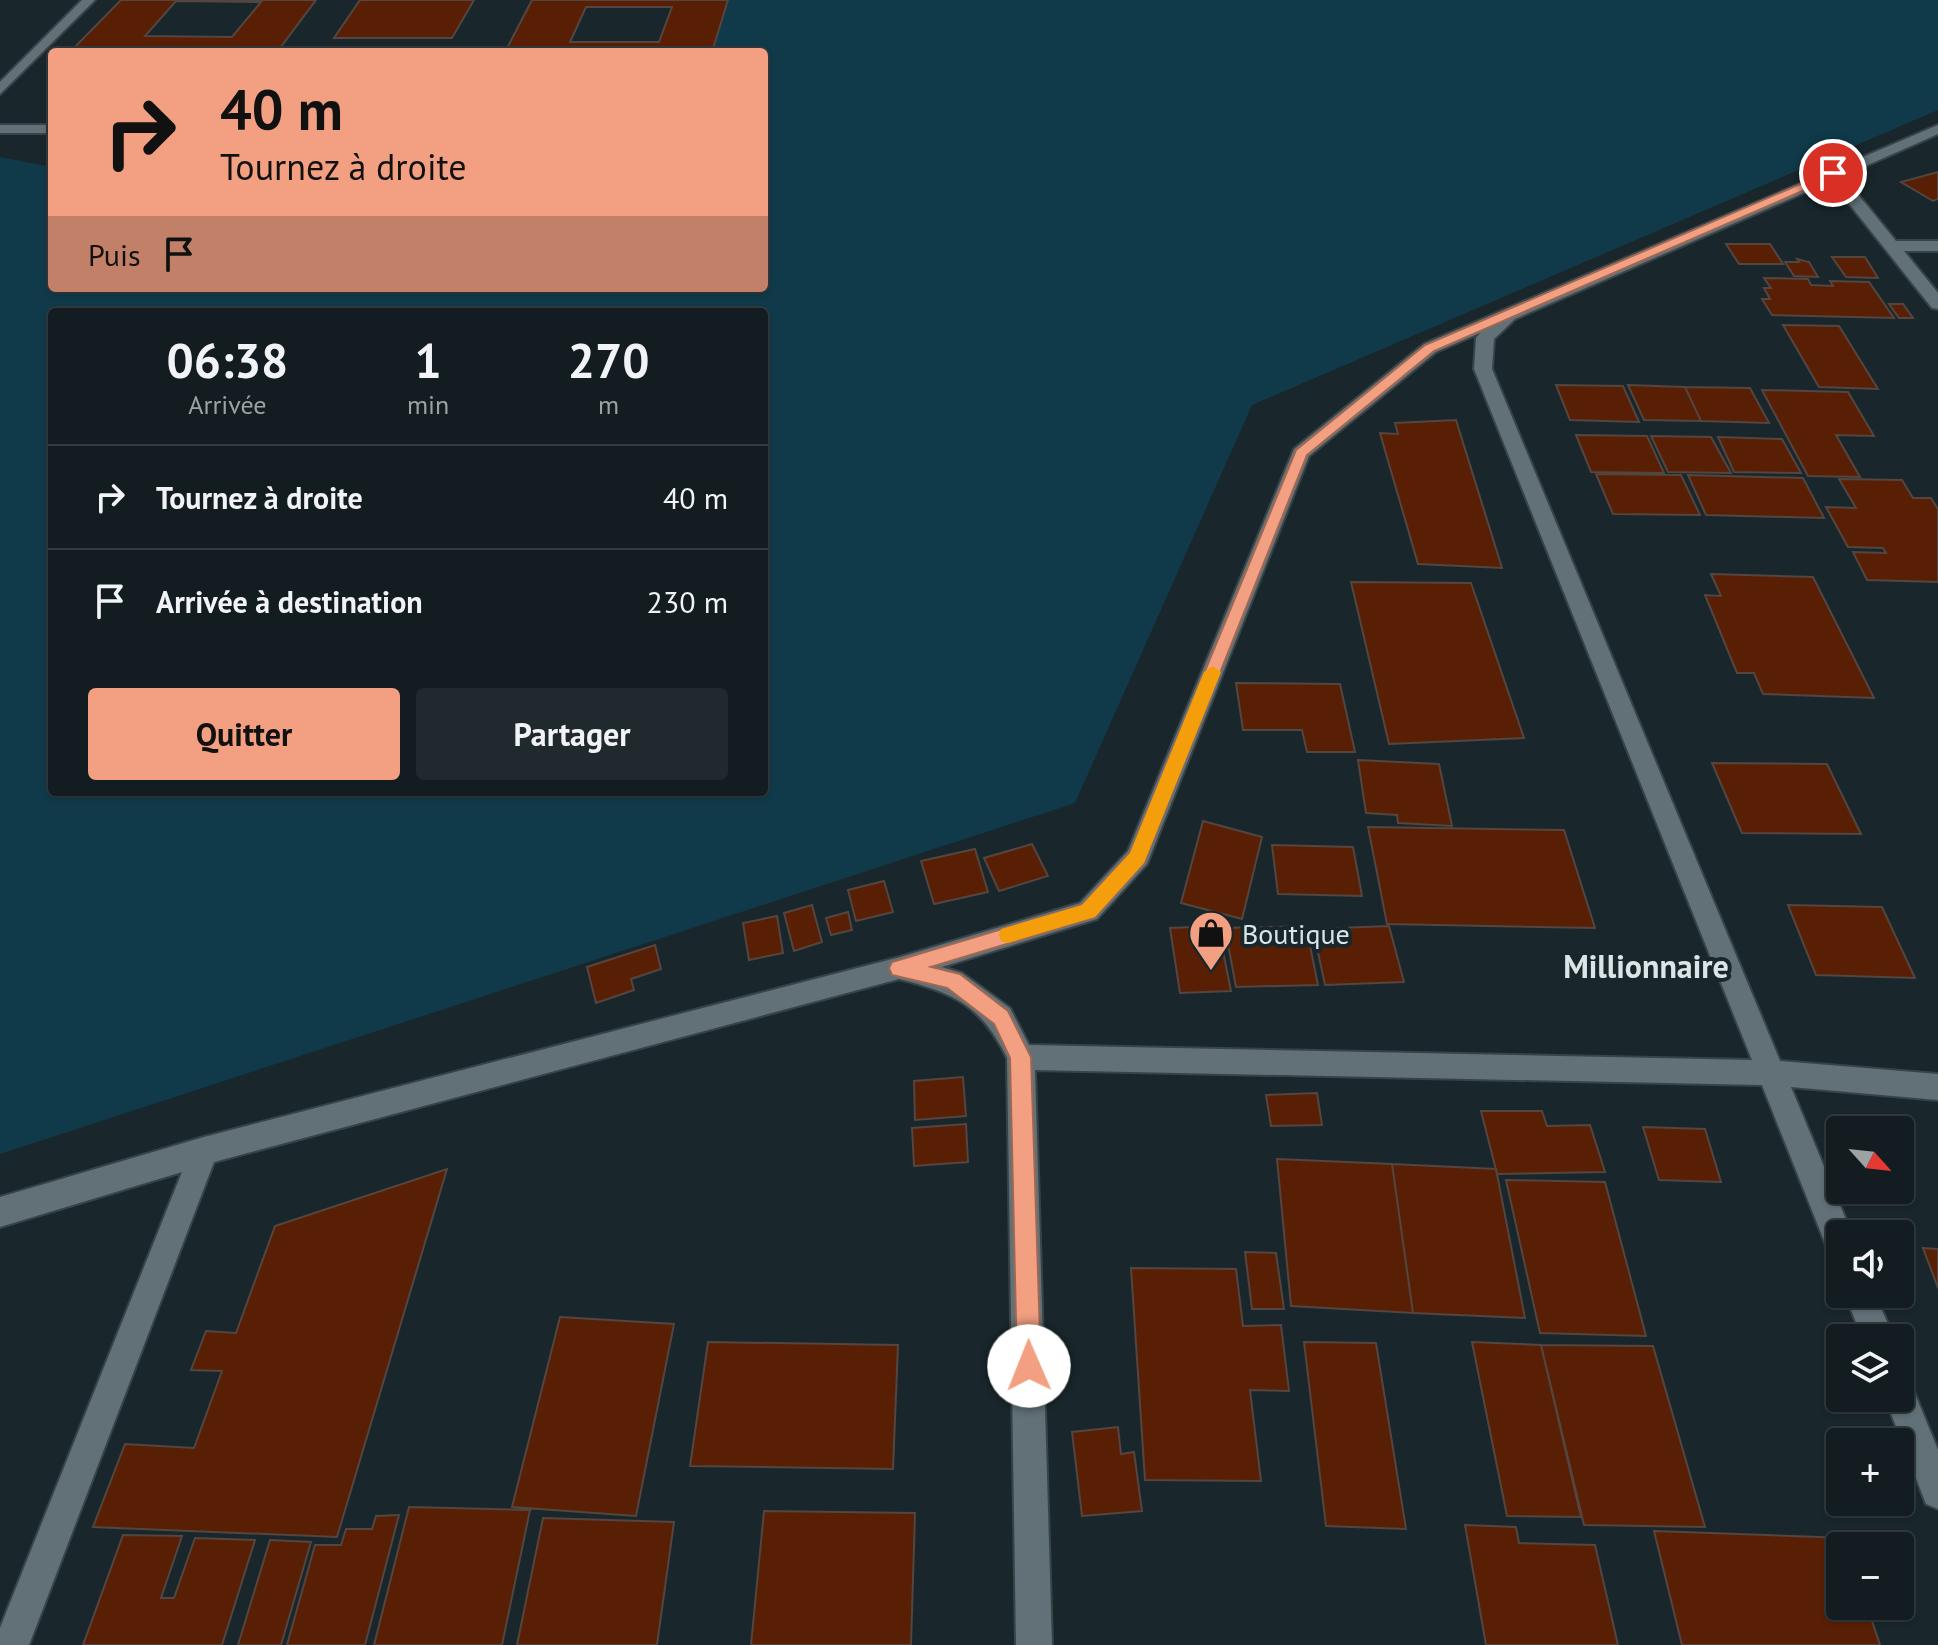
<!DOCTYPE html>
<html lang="fr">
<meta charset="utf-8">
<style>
:root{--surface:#131d21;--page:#202a2e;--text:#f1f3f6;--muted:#9da2a5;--line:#323b3f;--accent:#f2a081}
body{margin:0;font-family:"PT Sans",sans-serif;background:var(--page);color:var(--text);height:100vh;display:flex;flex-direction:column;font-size:30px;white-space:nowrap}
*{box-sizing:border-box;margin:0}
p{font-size:26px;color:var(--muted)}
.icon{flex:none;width:44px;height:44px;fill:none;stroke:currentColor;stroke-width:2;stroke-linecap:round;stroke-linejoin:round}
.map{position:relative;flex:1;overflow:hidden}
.drawer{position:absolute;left:48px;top:308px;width:720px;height:488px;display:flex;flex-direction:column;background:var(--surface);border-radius:8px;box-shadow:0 2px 6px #0004,0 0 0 2px var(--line)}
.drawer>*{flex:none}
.guide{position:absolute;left:48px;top:48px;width:720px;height:244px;border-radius:8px;box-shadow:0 2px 6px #0004,0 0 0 2px var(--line);background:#f2a081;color:#111;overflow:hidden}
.needle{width:52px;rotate:117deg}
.controls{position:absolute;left:1826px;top:1116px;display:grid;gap:16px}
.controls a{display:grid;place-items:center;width:88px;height:88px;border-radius:8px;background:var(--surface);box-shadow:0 2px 6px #0004,0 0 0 2px var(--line);font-size:40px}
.pin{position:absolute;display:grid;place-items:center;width:68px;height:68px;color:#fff;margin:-34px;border:4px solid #fff;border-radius:50%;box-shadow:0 2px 8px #0007}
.me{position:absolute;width:88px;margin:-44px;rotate:359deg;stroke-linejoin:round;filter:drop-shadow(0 0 6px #0008)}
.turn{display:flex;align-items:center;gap:28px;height:168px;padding:0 40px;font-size:36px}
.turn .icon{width:104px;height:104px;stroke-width:2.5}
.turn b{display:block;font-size:56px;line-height:68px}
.then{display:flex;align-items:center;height:76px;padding:0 40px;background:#0003;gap:16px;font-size:30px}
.eta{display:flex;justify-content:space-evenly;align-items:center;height:136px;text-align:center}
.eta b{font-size:48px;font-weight:800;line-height:56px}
.cta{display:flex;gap:16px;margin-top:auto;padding:16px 40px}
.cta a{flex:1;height:92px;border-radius:8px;background:var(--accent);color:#111;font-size:32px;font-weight:800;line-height:92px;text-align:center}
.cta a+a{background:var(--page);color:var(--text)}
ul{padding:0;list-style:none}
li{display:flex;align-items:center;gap:24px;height:104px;padding:0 40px;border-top:2px solid var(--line)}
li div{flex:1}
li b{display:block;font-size:30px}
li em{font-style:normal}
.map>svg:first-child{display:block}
</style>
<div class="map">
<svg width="1938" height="1645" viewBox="0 0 1938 1645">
<rect width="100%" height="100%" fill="#19272c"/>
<path fill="#103a49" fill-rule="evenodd" d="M729,0H1938V110L1252,405L1075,803L0,1154V157L52,167V288H764V52H712ZM52,312H764V792H52Z"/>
<path fill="#591f05" stroke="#53453f" stroke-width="2" fill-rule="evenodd" d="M121,0H316L277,52H70ZM176,1L261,2L232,37L145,36Z
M360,0H474L452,38H334Z
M532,0H728L712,52H505ZM586,7H672L659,42H570Z
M1938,172V199L1933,201L1901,182Z
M1726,244H1770L1783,264H1739Z
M1832,257H1865L1878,278L1846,277Z
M1797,259L1809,262L1818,277L1794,276L1785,262H1799Z
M1764,278L1808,279L1811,285L1833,286L1830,281L1869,282L1894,318L1772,315L1762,299H1770L1764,288H1771Z
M1889,304H1903L1913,318H1899Z
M1783,325L1839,326L1878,389L1819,387Z
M1556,385L1623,386L1639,422L1570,420Z
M1628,385L1685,387L1701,421L1644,420Z
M1685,387L1750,388L1769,423L1701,421Z
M1762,390L1848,392L1874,436L1836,435L1860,477L1808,476Z
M1456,420L1502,568L1418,564L1380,433L1398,434L1395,423Z
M1576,435L1647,436L1664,473L1591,472Z
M1651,436L1711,437L1731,473L1668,472Z
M1718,437L1782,439L1801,473L1734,472Z
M1596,474L1681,475L1700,515L1613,514Z
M1688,475L1803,478L1824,518L1706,515Z
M1839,479L1902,480L1913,498H1931L1938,509V582L1867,580L1853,552L1886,553L1883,548L1848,547L1826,507L1856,508Z
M1711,574L1813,577L1874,698L1763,694L1754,673H1737L1705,595L1721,596Z
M1351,582L1471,583L1524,738L1389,744Z
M1236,683L1340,684L1355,752H1307L1302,730H1243Z
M1358,760L1439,764L1452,826L1398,823L1397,815L1366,813Z
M1712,763L1827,764L1861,834L1742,833Z
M1203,821L1262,837L1242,919L1181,903Z
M1368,827L1564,830L1595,928L1387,924Z
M1032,844L1048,876L999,891L984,858Z
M1272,845L1353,847L1362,896L1278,894Z
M975,849L988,892L934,904L921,861Z
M884,881L893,912L856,921L848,890Z
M812,905L822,942L794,951L784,913Z
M1788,905L1882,907L1915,978L1816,975Z
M848,912L852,930L831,935L826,918Z
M777,916L783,953L749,960L743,923Z
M1218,926L1231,991L1180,993L1170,928Z
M1306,926L1318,985L1236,987L1225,928Z
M1389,926L1404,982L1325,985L1313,929Z
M655,945L661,969L631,979L634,990L596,1003L587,967Z
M963,1077L966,1116L915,1120L914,1081Z
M1317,1093L1322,1125L1271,1126L1266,1095Z
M1481,1111H1542L1547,1126L1590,1125L1605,1172L1497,1174Z
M966,1124L968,1162L914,1166L912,1128Z
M1643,1127L1705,1129L1721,1182L1659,1180Z
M1277,1159L1392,1164L1413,1313L1291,1306Z
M1392,1164L1496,1169L1525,1318L1413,1313Z
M447,1169L337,1537L93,1527L125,1444L194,1448L222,1371L191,1370L206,1331L236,1333L275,1226Z
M1506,1180L1605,1182L1646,1336L1540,1333Z
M1923,1248L1938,1249V1288Z
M1245,1252L1276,1253L1284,1309H1252Z
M1131,1268L1236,1269L1243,1326L1281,1325L1289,1391L1250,1390L1261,1481L1145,1480Z
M560,1317L674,1324L636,1516L512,1507Z
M708,1342L898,1345L893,1469L690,1466Z
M1304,1342L1376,1343L1406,1529L1326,1526Z
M1472,1342L1541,1345L1581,1517L1507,1516Z
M1541,1345L1653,1346L1705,1527L1584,1525Z
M1118,1427L1121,1454L1134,1452L1142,1511L1082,1516L1072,1432Z
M409,1507L530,1510L502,1645H374Z
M764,1511L915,1513L911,1645H751Z
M399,1515L365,1645H287L315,1545H341L346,1529H372L376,1516Z
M543,1518L674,1522L657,1645H517Z
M1465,1525L1516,1527L1519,1543L1595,1545L1618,1645H1486Z
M1654,1531L1846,1538L1848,1546H1840V1606H1867L1880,1645H1682Z
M123,1535L182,1536L161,1598H174L195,1538L255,1540L222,1645H83Z
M270,1540L311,1542L281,1645H238Z"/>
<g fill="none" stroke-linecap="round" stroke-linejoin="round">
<g stroke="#384347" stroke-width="4">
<path id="lane" d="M82,0H95L0,94V82Z
M0,125H52V133H0Z"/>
</g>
<g stroke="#384347" stroke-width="4">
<path id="street" d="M1938,125V134L1843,176L1896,241H1938V251H1904L1938,293V309L1932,308L1831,181L1515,319L1494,339L1492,369L1780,1061L1938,1074V1100L1791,1087L1852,1234H1840V1257L1829,1253L1762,1085L1035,1070L1052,1645H1016L1007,1058C981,1005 954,993 899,979L214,1162L29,1645H0V1628L182,1172L0,1227V1197L204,1137L900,957L1080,903L1128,851L1294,449L1424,344ZM1480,333L1476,338L1474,369L1752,1060L1029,1045L1010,1008L962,973L942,967L1097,919L1147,864L1309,456L1436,352Z
M1845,1294H1875L1894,1338H1862Z
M1900,1379L1911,1384L1938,1450V1509L1926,1504L1885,1398H1900Z"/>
</g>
<use href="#lane" fill="#617177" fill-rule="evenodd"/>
<use href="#street" fill="#617177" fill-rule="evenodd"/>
</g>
<path fill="#f2a081" stroke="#9d6854" stroke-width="2" d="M1833,170L1837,176L1434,351L1307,455L1144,863L1095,917L931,967L960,974L1008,1011L1031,1057L1041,1366L1037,1374L1029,1378L1020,1374L1017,1366L1010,1058L994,1024L947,988L892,975L889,968L892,962L1082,905L1130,853L1296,450L1425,345Z"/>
<path fill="#f59e0b" d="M1213,666L1221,672L1144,863L1095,917L1008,943L1001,941L999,935L1001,929L1082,905L1130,853L1204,672Z"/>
<defs>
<g id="shop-pin" transform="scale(2.3)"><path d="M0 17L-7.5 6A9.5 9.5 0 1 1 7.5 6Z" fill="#f2a081" stroke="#19272c"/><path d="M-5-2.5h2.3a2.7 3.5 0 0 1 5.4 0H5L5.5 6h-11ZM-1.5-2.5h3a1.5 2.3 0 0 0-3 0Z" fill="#111"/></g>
</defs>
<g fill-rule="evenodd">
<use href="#shop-pin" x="1211" y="933"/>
</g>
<g text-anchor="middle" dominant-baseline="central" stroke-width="8" stroke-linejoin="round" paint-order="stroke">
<g font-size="28" fill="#dbe4e7" stroke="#19272c" text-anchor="start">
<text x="1242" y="933">Boutique</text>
</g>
<g font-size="32" font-weight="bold" fill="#dbe4e7" stroke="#19272c">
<text x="1646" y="966">Millionnaire</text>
</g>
</g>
</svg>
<div class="controls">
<a><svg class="needle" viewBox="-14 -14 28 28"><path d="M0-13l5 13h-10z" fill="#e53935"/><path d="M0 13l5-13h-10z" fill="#9da2a5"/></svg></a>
<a><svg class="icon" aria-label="sound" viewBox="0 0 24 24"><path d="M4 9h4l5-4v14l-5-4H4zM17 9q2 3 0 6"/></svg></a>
<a><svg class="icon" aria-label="layers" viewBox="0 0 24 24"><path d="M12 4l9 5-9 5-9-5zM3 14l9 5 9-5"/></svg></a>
<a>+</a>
<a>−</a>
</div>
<div class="pin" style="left:1833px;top:173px;background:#d93025"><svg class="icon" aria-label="arrive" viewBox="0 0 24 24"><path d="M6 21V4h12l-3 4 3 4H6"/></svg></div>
<svg class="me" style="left:1029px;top:1366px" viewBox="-20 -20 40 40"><circle r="19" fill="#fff"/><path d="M0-13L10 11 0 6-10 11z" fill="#f2a081"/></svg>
<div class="guide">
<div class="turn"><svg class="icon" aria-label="right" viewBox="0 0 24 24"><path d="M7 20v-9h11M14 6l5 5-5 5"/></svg><div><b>40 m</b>Tournez à droite</div></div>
<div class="then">Puis<svg class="icon" aria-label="arrive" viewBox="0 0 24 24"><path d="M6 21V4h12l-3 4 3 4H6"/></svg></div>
</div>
<section class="drawer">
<div class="eta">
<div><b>06:38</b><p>Arrivée</p></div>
<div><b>1</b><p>min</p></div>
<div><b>270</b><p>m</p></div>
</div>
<ul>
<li><svg class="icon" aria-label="right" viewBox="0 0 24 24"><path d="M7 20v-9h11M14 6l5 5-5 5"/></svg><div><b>Tournez à droite</b></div><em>40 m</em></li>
<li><svg class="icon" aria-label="arrive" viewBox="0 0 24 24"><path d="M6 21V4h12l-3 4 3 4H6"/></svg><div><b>Arrivée à destination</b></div><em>230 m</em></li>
</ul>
<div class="cta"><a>Quitter</a><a>Partager</a></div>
</section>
</div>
